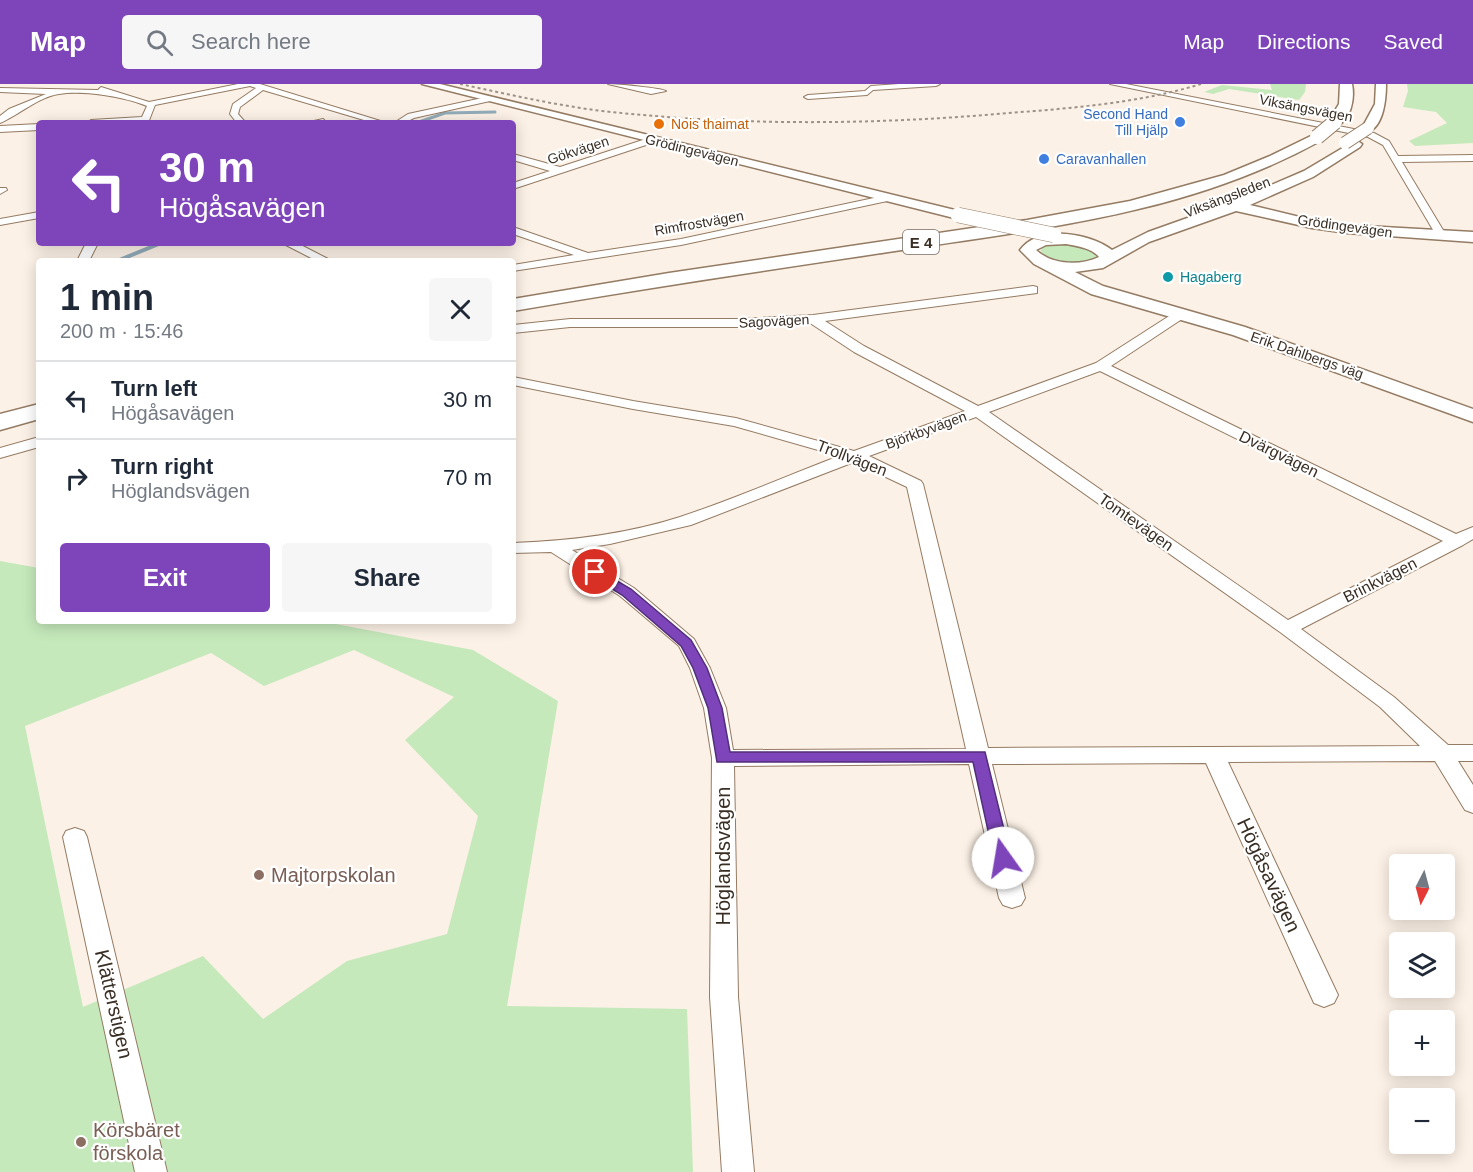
<!DOCTYPE html>
<meta charset="utf-8">
<style>
:root{--surface:#fff;--page:#f6f6f7;--text:#1f2937;--muted:#747a83;--line:#e0e1e3;--accent:#7e45bb}
body{margin:0;font-family:Helvetica,sans-serif;background:var(--page);color:var(--text);height:100vh;display:flex;flex-direction:column;font-size:22px;white-space:nowrap}
*{box-sizing:border-box;margin:0}
p{font-size:20px;color:var(--muted)}
.icon{flex:none;width:33px;height:33px;fill:none;stroke:currentColor;stroke-width:2;stroke-linecap:round;stroke-linejoin:round}
.map{position:relative;flex:1;overflow:hidden}
.side{position:absolute;left:36px;top:174px;width:480px;height:366px;display:flex;flex-direction:column;background:var(--surface);border-radius:6px;box-shadow:0 3px 15px #0003}
.side>*{flex:none}
.top-card{position:absolute;left:36px;top:36px;width:480px;height:126px;border-radius:6px;box-shadow:0 3px 15px #0003;background:#7e45bb;color:#fff;overflow:hidden}
.needle{width:39px;rotate:186deg}
.controls{position:absolute;left:1389px;top:770px;display:grid;gap:12px}
.controls a{display:grid;place-items:center;width:66px;height:66px;border-radius:6px;background:var(--surface);box-shadow:0 3px 15px #0003;font-size:30px}
.pin{position:absolute;display:grid;place-items:center;width:51px;height:51px;color:#fff;margin:-26px;border:3px solid #fff;border-radius:50%;box-shadow:0 2px 6px #0007}
.me{position:absolute;width:66px;margin:-33px;rotate:347deg;stroke-linejoin:round;filter:drop-shadow(0 0 4px #0008)}
.turn{display:flex;align-items:center;gap:21px;height:126px;padding:0 24px;font-size:27px}
.turn .icon{width:78px;height:78px;stroke-width:2.5}
.turn b{display:block;font-size:42px;line-height:51px}
.round{display:grid;place-items:center;flex:none;width:63px;height:63px;border-radius:6px;background:var(--page)}
.headline{display:flex;align-items:center;justify-content:space-between;height:102px;padding:0 24px}
h1{font-size:36px;font-weight:600;line-height:45px}
.primary-button{display:flex;gap:12px;margin-top:auto;padding:12px 24px}
.primary-button a{flex:1;height:69px;border-radius:6px;background:var(--accent);color:#fff;font-size:24px;font-weight:600;line-height:69px;text-align:center}
.primary-button a+a{background:var(--page);color:var(--text)}
ul{padding:0;list-style:none}
li{display:flex;align-items:center;gap:18px;height:78px;padding:0 24px;border-top:2px solid var(--line)}
li div{flex:1}
li b{display:block;font-size:22px}
li em{font-style:normal}
header{display:flex;align-items:center;gap:36px;box-sizing:border-box;height:84px;padding:0 30px;background:var(--accent);color:#fff}
header strong{font-size:28px}
nav{display:flex;gap:33px;margin-inline-start:auto;font-size:21px}
.search{width:420px;height:54px;background:var(--page);display:flex;align-items:center;gap:15px;box-sizing:border-box;padding:0 21px;border-radius:6px;color:var(--muted);font-size:22px}
.map>svg:first-child{display:block}
</style>
<header>
<strong>Map</strong>
<div class="search"><svg class="icon" aria-label="search" viewBox="0 0 24 24"><circle cx="10" cy="10" r="6"/><path d="M15 15l6 6"/></svg>Search here</div>
<nav><a>Map</a><a>Directions</a><a>Saved</a></nav>
</header>
<div class="map">
<svg width="1473" height="1088" viewBox="0 0 1473 1088">
<rect width="100%" height="100%" fill="#fcf1e6"/>
<path fill="#c5e9bb" fill-rule="evenodd" d="M1270,0H1306L1305,8L1299,16L1229,5L1213,10L1204,8L1222,1L1272,6Z
M1407,0H1473V59L1415,62L1409,57L1447,39L1436,28L1403,23L1408,7Z
M1063,159L1088,164L1097,170L1096,173C1082,184 1053,180 1040,169L1042,163Z
M0,477L39,484V537H320L473,566L558,617L507,922L687,925L693,1088H0ZM354,566L454,613L405,656L478,732L447,850L347,877L263,935L203,872L83,923L25,642L211,569L264,602Z"/>
<g fill="none" stroke-linecap="round" stroke-linejoin="round">
<path stroke="#91abb8" stroke-width="3" d="M416,39L445,29L495,28"/>
<path stroke="#91abb8" stroke-width="4" d="M117,177L161,159"/>
<g stroke="#947b63" stroke-width="2">
<path id="street" d="M238,0H260L387,39H374L263,6L240,23L238,30L246,39H237L230,30L233,20L256,4L250,2L155,21L148,39H87L91,36L142,33L147,22C124,13 84,6 59,10C38,13 19,31 0,39V32L9,25L46,10L0,8V4L98,6L101,3L149,18Z
M608,0C617,0 661,4 666,7L651,10Z
M899,0H940L936,2L873,6L867,11L808,15L804,13L808,11L865,7L871,2Z
M1110,0H1126L1374,49L1389,57L1398,72L1473,71V77L1402,78L1446,151L1441,154L1436,151L1383,61L1368,53Z
M487,13H490V17L414,34L404,39H394L408,30Z
M323,35L327,39H313L314,37Z
M39,40V46L0,48V42Z
M652,53L656,56L655,58L513,105V99L550,87L513,76V70L560,83Z
M0,104H6L7,106L0,110Z
M888,111L892,112V116L681,161L513,187V181L574,171L513,150V143L588,169L681,155Z
M39,128V134L0,141V135Z
M86,159H98L89,177H77Z
M282,159H297L332,177H317Z
M1033,202L1037,203V209L825,237L864,262L978,322L1096,279L1177,227H1185L1187,230L1185,233L1111,282L1456,450L1473,443V455L1463,461L1301,545L1394,613L1448,661H1473V677H1458L1473,701V729L1465,726L1435,677L1228,678L1338,911L1334,919L1324,923L1314,919L1206,679L992,680L1025,814L1021,821L1012,824L1003,821L999,814L969,680L734,682L738,913L754,1088H722L710,913L712,674L704,624L690,584L679,562L620,512L551,468L513,469V459C569,457 627,450 680,433C734,415 787,392 839,372L734,342L633,325L513,301V293L633,317L736,334L854,367L965,327L854,268L810,239L740,243H570L513,249V241L570,235H740L813,231ZM1100,287L1443,457L1288,536L989,328ZM976,333L1280,548L1380,623L1420,662L988,664L923,400L921,397L869,372ZM854,378L907,403L966,665L733,666L726,624L710,584L694,555L634,504L572,466L610,460L691,441Z
M39,353V363L0,374V364Z
M75,744L84,747L87,753L167,1088H135L63,753L66,747Z"/>
</g>
<g stroke="#947b63" stroke-width="3">
<path id="secondary" d="M422,0H440L963,128L965,131L958,135Z
M1376,0H1386C1386,14 1384,42 1368,48L1362,44L1375,20Z
M1356,56L1362,60L1360,63L1313,93L1250,121L1312,136L1347,141L1473,148V158L1347,149L1312,144L1236,127L1149,158L1103,184L1075,188L1103,202L1245,243L1473,325V338L1233,251L1091,210L1034,180L1020,166C1039,140 1090,149 1112,166L1148,148L1224,121L1226,118L1234,117L1304,87ZM1066,160C1077,162 1092,164 1099,173C1080,182 1052,181 1036,166L1046,161Z"/>
</g>
<g stroke="#947b63" stroke-width="3">
<path id="highway" d="M1340,0H1352C1355,14 1351,38 1335,42L1328,38L1339,20Z
M1317,49L1322,50L1324,53L1322,56C1192,128 1053,143 908,165C776,185 644,204 513,227V215L669,189L1027,136L1130,117L1224,91L1270,72Z
M39,320V335L0,346V330Z"/>
</g>
<use href="#street" fill="#fff" fill-rule="evenodd"/>
<use href="#secondary" fill="#fff" fill-rule="evenodd"/>
<use href="#highway" fill="#fff" fill-rule="evenodd"/>
<path stroke="#9d9288" stroke-width="2" stroke-dasharray="3 3" stroke-linecap="butt" d="M460,0C507,10 554,21 602,27C738,42 873,41 1009,29C1074,24 1139,19 1201,0"/>
<g stroke="#947b63" stroke-width="14" stroke-linecap="butt">
<path id="secondary-bridge-far1" d="M1345,59L1368,44"/>
</g>
<g stroke="#947b63" stroke-width="16" stroke-linecap="butt">
<path id="secondary-bridge" d="M958,131L1054,151"/>
</g>
<g stroke="#947b63" stroke-width="16" stroke-linecap="butt">
<path id="highway-bridge" d="M1317,53L1335,38"/>
</g>
<use href="#secondary-bridge-far1" stroke="#fff" stroke-width="12"/>
<use href="#secondary-bridge" stroke="#fff" stroke-width="15"/>
<use href="#highway-bridge" stroke="#fff" stroke-width="14"/>
</g>
<path fill="#7e45bb" stroke="#522d7a" stroke-width="1.5" d="M595,484L631,505L691,556L707,584L722,624L730,668H985L1011,774L1009,778L1003,780L997,778L994,774L973,678H717L708,624L693,584L681,562L622,511L590,491L588,488Z"/>
<g fill="#3f7fe0" stroke="#fff" stroke-width="2">
<circle cx="1180" cy="38" r="6"/>
<circle cx="1044" cy="75" r="6"/>
</g>
<circle fill="#e8710a" stroke="#fff" stroke-width="2" cx="659" cy="40" r="6"/>
<circle fill="#0f9aa8" stroke="#fff" stroke-width="2" cx="1168" cy="193" r="6"/>
<g fill="#8d6e63" stroke="#fff" stroke-width="2">
<circle cx="259" cy="791" r="6"/>
<circle cx="81" cy="1058" r="6"/>
</g>
<g text-anchor="middle" dominant-baseline="central" stroke-width="4.5" stroke-linejoin="round" paint-order="stroke">
<g font-size="14" fill="#392e24" stroke="#fff">
<text transform="translate(1306 24) rotate(11)">Viksängsvägen</text>
<text transform="translate(578 66) rotate(-18)">Gökvägen</text>
<text transform="translate(692 66) rotate(14)">Grödingevägen</text>
<text transform="translate(1227 113) rotate(-21)">Viksängsleden</text>
<text transform="translate(699 139) rotate(-10)">Rimfrostvägen</text>
<text transform="translate(1345 142) rotate(8)">Grödingevägen</text>
<text transform="translate(774 237) rotate(-3)">Sagovägen</text>
<text transform="translate(1307 271) rotate(19)">Erik Dahlbergs väg</text>
<text transform="translate(926 346) rotate(-20)">Björkbyvägen</text>
</g>
<g font-size="14" fill="#366cbe" stroke="#fff" text-anchor="end">
<text x="1168" y="30">Second Hand<tspan x="1168" dy="16">Till Hjälp</tspan></text>
<text x="1056" y="75" text-anchor="start">Caravanhallen</text>
</g>
<g font-size="14" fill="#c56008" stroke="#fff" text-anchor="start">
<text x="671" y="40">Nois thaimat</text>
</g>
<g font-size="14" fill="#0d838f" stroke="#fff" text-anchor="start">
<text x="1180" y="193">Hagaberg</text>
</g>
<rect fill="#fff" stroke="#746d66" stroke-width="1.5" x="903" y="146" width="36" height="24" rx="4.5"/>
<g font-size="15" font-weight="bold" fill="#392e24">
<text x="921" y="158">E 4</text>
</g>
<g font-size="16" fill="#392e24" stroke="#fff">
<text transform="translate(1279 370) rotate(26)">Dvärgvägen</text>
<text transform="translate(852 374) rotate(21)">Trollvägen</text>
<text transform="translate(1136 438) rotate(35)">Tomtevägen</text>
<text transform="translate(1380 496) rotate(-27)">Brinkvägen</text>
</g>
<g font-size="20" fill="#392e24" stroke="#fff">
<text transform="translate(723 772) rotate(-90)">Höglandsvägen</text>
<text transform="translate(1269 791) rotate(65)">Högåsavägen</text>
<text transform="translate(114 920) rotate(77)">Klätterstigen</text>
</g>
<g font-size="20" fill="#785e54" stroke="#fff" text-anchor="start">
<text x="271" y="791">Majtorpskolan</text>
<text x="93" y="1046">Körsbäret<tspan x="93" dy="23">förskola</tspan></text>
</g>
</g>
</svg>
<div class="controls">
<a><svg class="needle" viewBox="-14 -14 28 28"><path d="M0-13l5 13h-10z" fill="#e53935"/><path d="M0 13l5-13h-10z" fill="#747a83"/></svg></a>
<a><svg class="icon" aria-label="layers" viewBox="0 0 24 24"><path d="M12 4l9 5-9 5-9-5zM3 14l9 5 9-5"/></svg></a>
<a>+</a>
<a>−</a>
</div>
<div class="pin" style="left:595px;top:488px;background:#d93025"><svg class="icon" aria-label="arrive" viewBox="0 0 24 24"><path d="M6 21V4h12l-3 4 3 4H6"/></svg></div>
<svg class="me" style="left:1003px;top:774px" viewBox="-20 -20 40 40"><circle r="19" fill="#fff"/><path d="M0-13L10 11 0 6-10 11z" fill="#7e45bb"/></svg>
<div class="top-card">
<div class="turn"><svg class="icon" aria-label="left" viewBox="0 0 24 24"><path d="M17 20v-9H6M10 6l-5 5 5 5"/></svg><div><b>30 m</b>Högåsavägen</div></div>
</div>
<section class="side">
<div class="headline"><div><h1>1 min</h1><p>200 m · 15:46</p></div><a class="round"><svg class="icon" aria-label="close" viewBox="0 0 24 24"><path d="M6 6l12 12M18 6L6 18"/></svg></a></div>
<ul>
<li><svg class="icon" aria-label="left" viewBox="0 0 24 24"><path d="M17 20v-9H6M10 6l-5 5 5 5"/></svg><div><b>Turn left</b><p>Högåsavägen</p></div><em>30 m</em></li>
<li><svg class="icon" aria-label="right" viewBox="0 0 24 24"><path d="M7 20v-9h11M14 6l5 5-5 5"/></svg><div><b>Turn right</b><p>Höglandsvägen</p></div><em>70 m</em></li>
</ul>
<div class="primary-button"><a>Exit</a><a>Share</a></div>
</section>
</div>
